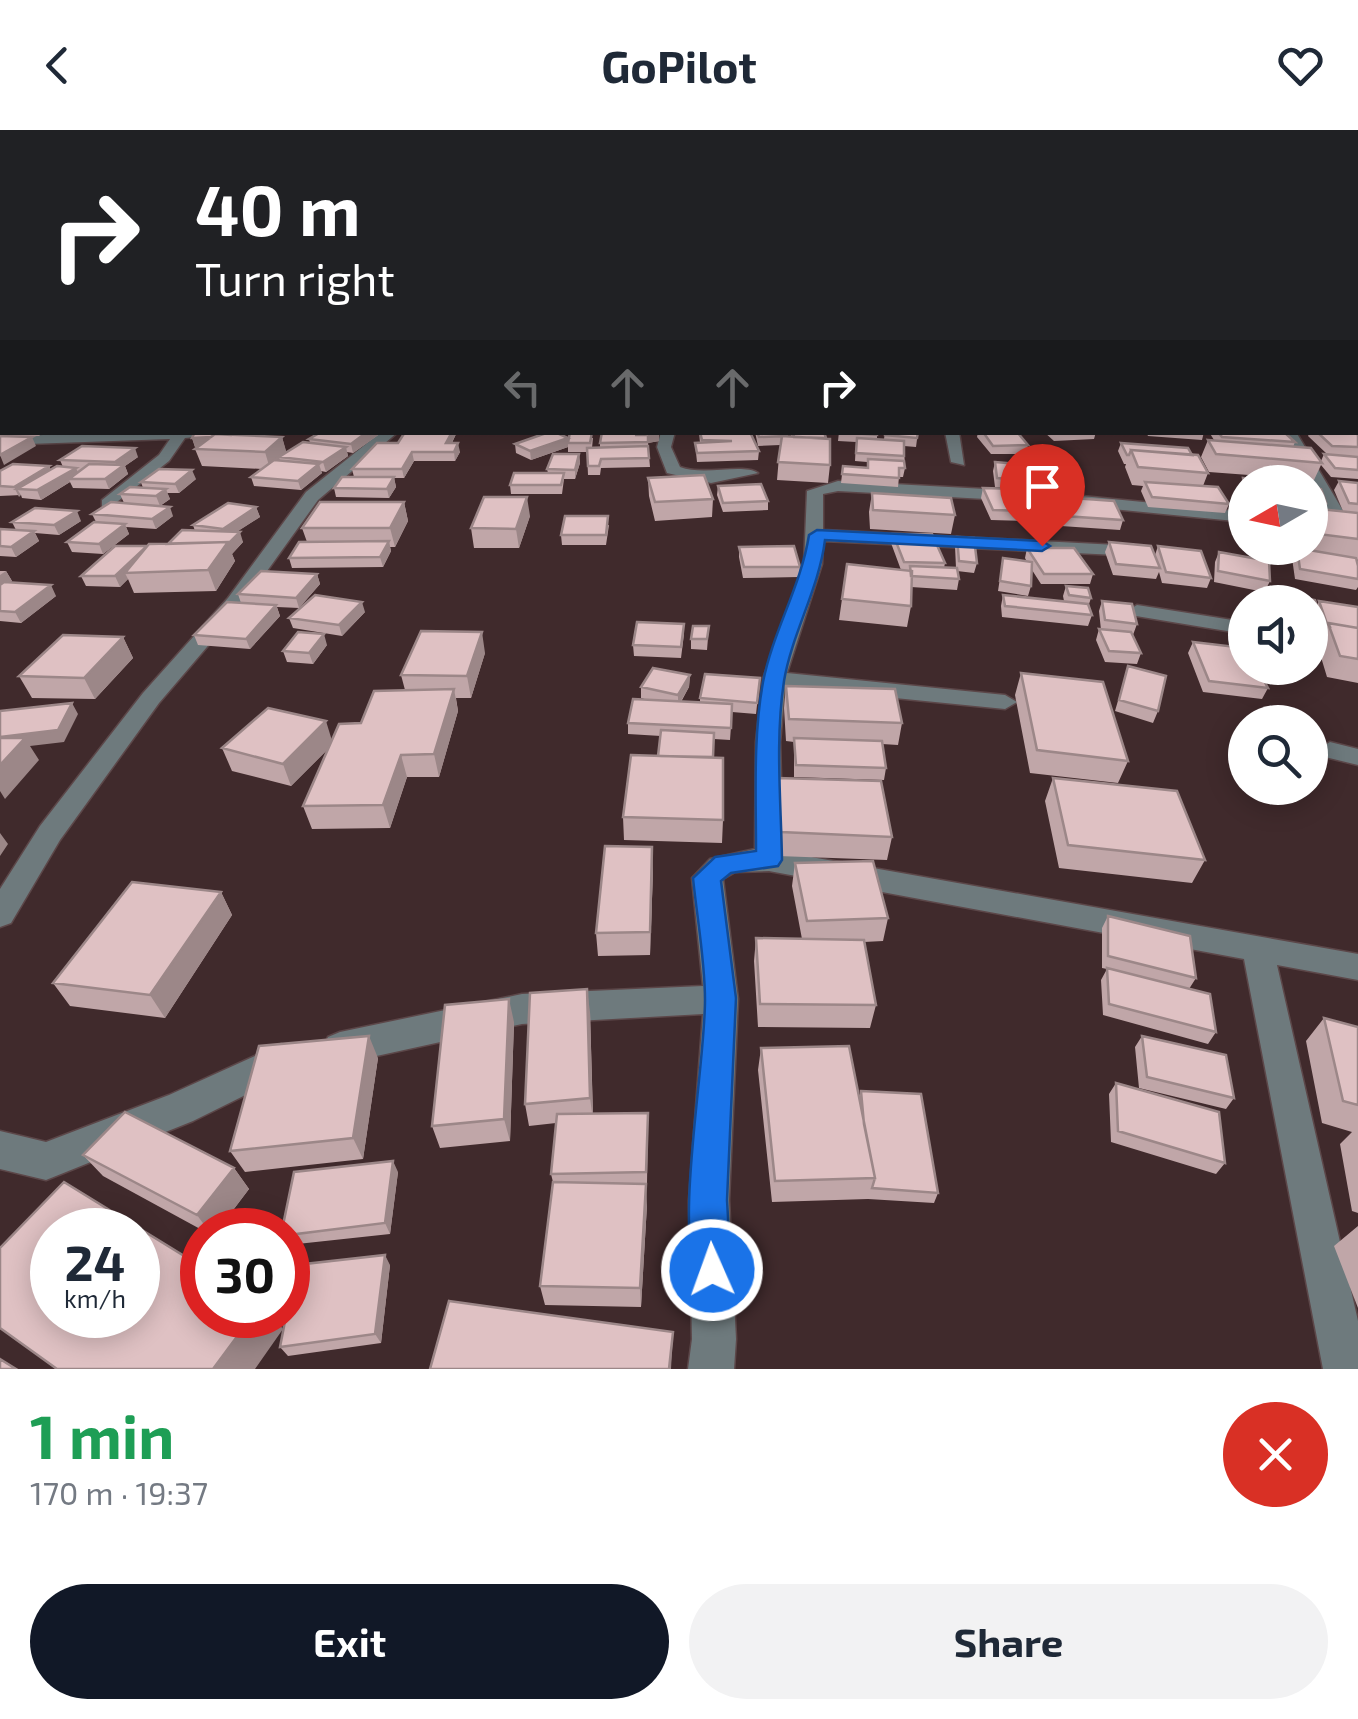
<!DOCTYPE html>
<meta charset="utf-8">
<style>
:root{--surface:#fff;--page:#f2f2f3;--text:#1f2937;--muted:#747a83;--accent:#111827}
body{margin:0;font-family:"Exo 2",sans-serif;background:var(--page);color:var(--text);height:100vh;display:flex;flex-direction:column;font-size:38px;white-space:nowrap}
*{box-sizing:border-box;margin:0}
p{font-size:32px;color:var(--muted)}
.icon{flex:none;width:55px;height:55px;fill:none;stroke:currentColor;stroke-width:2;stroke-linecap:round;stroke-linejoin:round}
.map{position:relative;height:1239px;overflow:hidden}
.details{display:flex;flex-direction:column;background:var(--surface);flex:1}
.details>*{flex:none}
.top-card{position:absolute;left:0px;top:0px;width:1360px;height:305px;box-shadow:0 5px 25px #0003;background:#202124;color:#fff;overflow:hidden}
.needle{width:65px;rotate:261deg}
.tools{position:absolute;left:1228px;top:335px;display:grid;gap:20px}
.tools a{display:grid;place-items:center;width:100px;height:100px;border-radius:50%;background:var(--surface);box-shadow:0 5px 25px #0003;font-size:50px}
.speed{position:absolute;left:30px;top:1078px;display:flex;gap:20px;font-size:50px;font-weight:700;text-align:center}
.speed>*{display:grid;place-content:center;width:130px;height:130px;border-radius:50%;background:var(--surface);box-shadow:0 5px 25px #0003;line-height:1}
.speed small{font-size:25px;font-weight:400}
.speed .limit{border:15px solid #d22;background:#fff;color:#111}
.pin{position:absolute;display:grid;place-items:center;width:85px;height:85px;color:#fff;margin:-102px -42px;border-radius:50% 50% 50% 0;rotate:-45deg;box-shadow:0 0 10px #0007}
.pin .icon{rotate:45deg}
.me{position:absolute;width:110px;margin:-55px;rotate:358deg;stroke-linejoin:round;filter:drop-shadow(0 0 8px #0008)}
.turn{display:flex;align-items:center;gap:35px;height:210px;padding:0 30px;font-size:45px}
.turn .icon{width:130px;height:130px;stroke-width:2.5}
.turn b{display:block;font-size:70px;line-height:85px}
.lanes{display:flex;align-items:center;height:95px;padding:0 30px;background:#0003;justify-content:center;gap:50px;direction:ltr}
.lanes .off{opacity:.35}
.round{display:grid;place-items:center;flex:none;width:105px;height:105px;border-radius:52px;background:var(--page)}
.headline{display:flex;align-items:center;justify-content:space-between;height:170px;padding:0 30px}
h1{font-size:60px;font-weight:700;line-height:75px;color:#1e9e55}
.primary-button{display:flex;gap:20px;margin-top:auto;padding:20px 30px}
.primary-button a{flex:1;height:115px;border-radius:60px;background:var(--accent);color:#fff;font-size:40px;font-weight:700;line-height:115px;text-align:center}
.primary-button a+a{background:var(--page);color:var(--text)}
header{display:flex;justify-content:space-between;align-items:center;height:130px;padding:0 30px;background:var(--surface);font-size:45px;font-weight:700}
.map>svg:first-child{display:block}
</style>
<header><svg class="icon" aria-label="back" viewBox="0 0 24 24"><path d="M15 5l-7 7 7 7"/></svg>GoPilot<svg class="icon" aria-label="heart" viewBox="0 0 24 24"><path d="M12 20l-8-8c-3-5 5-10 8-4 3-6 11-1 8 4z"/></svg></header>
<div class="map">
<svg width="1358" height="1239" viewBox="0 0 1358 1239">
<rect width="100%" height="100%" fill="#402a2c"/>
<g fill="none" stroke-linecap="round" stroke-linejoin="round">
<g stroke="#5c4749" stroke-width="3">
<path id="minor" d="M2,154V160L0,161V155Z
M108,302H242L185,308L169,331L108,379L102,378V370L159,325L170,309L0,315V307Z
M381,302H398L318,370L242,476L159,573L60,710L11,793L0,797V759L40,696L143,563L228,468L306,362Z
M661,302H675L671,317L680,337C704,346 743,333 758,343L711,353L667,343L657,317Z
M945,302H959L964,335L951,332Z
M1282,302H1296L1345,384L1343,394L1310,396V386L1327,384Z
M838,351L1041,362L1245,382V392L1041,372L838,361L823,364V400L1117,415L1126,420L1117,425L823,411L822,434L787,543L1005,565L1017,572L1005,579L785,557L780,612L783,722L1358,824V850L1277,835L1358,1191V1239H1323L1244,829L769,741L735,742L723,749L738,869L729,1070L736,1209L734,1239H688L692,1209L689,1070L703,884L522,894L340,934L328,929L323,918L328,907L340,902L522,864L703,856L692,748L710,729L755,719L756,612L763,549L804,434L807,361Z
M1137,475L1245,492V504L1130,485L1127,481Z
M1310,502L1358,509V521L1310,514Z
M1330,612L1358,619V635L1321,626L1317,620Z
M281,914L294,919L299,930L294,941L193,991L46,1050L0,1039V1001L46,1012L169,965Z"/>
</g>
<use href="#minor" fill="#6e7a7d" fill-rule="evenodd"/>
</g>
<path fill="#c0a6a8" d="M5,302H44L39,306H6Z
M405,302H457L452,313L460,322L455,331H414L404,348H394L396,357L389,368L336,367L334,358L354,347L352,339L398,313Z
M699,302H750L759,321L758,330L697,332L695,313H700Z
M755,302H786L787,306H791L790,302H824L830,335L828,353L777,350L780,315L758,316Z
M839,302H877V309H884L885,302H918L916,317L904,316L905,338L903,347H899L898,357L841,353L843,336L867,337V332L855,331L856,312L838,311Z
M978,302H1017L1028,315L1026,324H991L977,307Z
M1044,302H1096L1094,309L1054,311Z
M1146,302H1204L1202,310L1148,306Z
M1209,302H1284L1295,312L1293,317L1321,331L1324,324H1327L1308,306L1310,302H1355L1358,305V349L1331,347L1321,335L1314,350L1209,342L1201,327L1208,310H1214Z
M381,303L353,323L347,322L348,326L326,342L321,341L322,343L301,360L254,356L251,347L262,339L202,336L195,319L198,317H195L192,308L236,305L282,307L286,322L310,313L309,309Z
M659,303V311L648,313L650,337L601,338L600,345H588L587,322H568V317L531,330L516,323L515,314L568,308H593L592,318L600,317V313Z
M1121,313L1192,325L1208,343L1203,356L1229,374L1225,383L1148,377L1141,361L1143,356L1132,355L1125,337L1126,334H1124L1118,321Z
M579,324L580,333L575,349H564L562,364H511L510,355L548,343L547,339Z
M138,327L125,336L128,344L109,359L73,358L70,352L41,370L22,368L21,365L0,366V341L49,336L51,340L63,337L60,330Z
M995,332L1034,351L1031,360L1018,359L1030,381L1028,391L991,390L981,368L983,358L1017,359L995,357L993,341Z
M648,348L713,369L712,387L655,391L649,366Z
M1243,348L1245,352V372L1241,371L1239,357Z
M196,349L179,363H167L170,369L160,376L124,373L120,364L143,358L141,352Z
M1339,351L1358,353V430L1356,429L1358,436V457L1356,460L1295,449L1292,428L1295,422L1269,419L1268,418H1310V357L1326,373L1323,379L1343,381L1334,360Z
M718,356L768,371V380L723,382L717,365Z
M872,363L955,385L951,404L870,399L869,382Z
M1058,367L1123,390L1120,400L1061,396L1055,377Z
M404,372L408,391L395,417H390L391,421L383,437L292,438L289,428L307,412L302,398Z
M256,377L260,387L236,402L243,412L232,424L235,431L216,461L134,463L128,449L120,457L86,456L81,446L147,416L168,414L195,401L193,395Z
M92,384L173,386L156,399L126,397L129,404L103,424L72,422L67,412L96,392Z
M530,386L519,418H474L471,398Z
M81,391L59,405L35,403L39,411L16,427L0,426V399L16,400L12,392Z
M609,395L606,415H562L561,405Z
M893,404L945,433L944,438H956L955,416L957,407L977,433L974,443L957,441L959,449L957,460L911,457V476L907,497L839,490L847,434L901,440L891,413Z
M1109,412L1155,425L1158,416L1211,448L1207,458L1162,453L1159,442L1156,449L1113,445L1105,422Z
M739,417L800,437L799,447L743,448L739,427Z
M1027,418L1093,444L1090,454H1041L1032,440L1031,456L1028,466L998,461L1003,428L1027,432L1025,428Z
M1219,422L1269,431L1270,451L1265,461L1315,470L1317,475L1319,471L1358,477V553L1327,547L1317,514L1322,505L1319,499L1316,504L1310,503V472H1259L1264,462L1214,452L1215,432Z
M0,441H6L12,451L10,452L56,466L21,493L0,491Z
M317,444L320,454L299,478L277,477L280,486L250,519L198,515L194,505L241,473L238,464Z
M1066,456L1091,468L1089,474L1092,485L1088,496L1002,487L1001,476L1003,465L1064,471L1063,466Z
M1102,471L1137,494L1133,505L1141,523L1137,534L1105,532L1096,510L1099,499L1101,500L1099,481Z
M365,482L342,506L293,498L289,488Z
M709,496L707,520L691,519V509Z
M684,504L681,528L634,526L633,515Z
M123,507L133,528L95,569L32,568L19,546Z
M1193,512L1268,558L1262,569L1203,562L1188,523Z
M327,515L313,534L287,532L283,521Z
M485,523L471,568H456L458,581L439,647H407L390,698L312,699L303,676L328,619L291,656L232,641L222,618L332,610L361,593L405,560L401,545Z
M1128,536L1158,581L1153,593L1115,581Z
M1021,543L1128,631L1118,653L1030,643L1015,565Z
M690,545L689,557L681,572L700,573V568L760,548L756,584L732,582L730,610L714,609L713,627L723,690L722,713L624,710L623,687L658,626L661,606L628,604V593L648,570L641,568V557Z
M786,556L902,593L898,615L882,614L886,638L884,650L794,647V612L786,611L784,578Z
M777,648L892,707L887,730L778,726L775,670Z
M1053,648L1205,730L1192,753L1059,738L1045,671Z
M795,733L888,788L883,811L864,812L876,875L870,898L758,897L754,831L756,808L802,809L792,756Z
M653,740L650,825L598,826L596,803Z
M221,762L232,785L165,888L70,876L53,853Z
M1108,786L1196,848L1189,859L1216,902L1208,914L1103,885L1101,850L1107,839L1102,838V798Z
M590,882L593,984L648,995L647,1053H626L647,1075L641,1177L545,1175L540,1156L553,1052L551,1044L556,993L529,996L525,974Z
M1324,888L1358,897V1083L1352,1081L1340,1014L1352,1002L1322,993L1306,911Z
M514,892L510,1011L440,1018L432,996Z
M1142,906L1234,968L1226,979L1139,958L1135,917Z
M761,918L859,967L861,961L938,1063L934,1073L868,1069L772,1072L758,940Z
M378,928L363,1029L245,1042L230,1021Z
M1116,953L1225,1033L1216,1044L1111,1012L1109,964Z
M83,1025L234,1038L249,1059L218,1100H202L103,1046Z
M398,1042L390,1104L288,1115V1100Z
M1358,1096V1178L1334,1116Z
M390,1135L381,1213L288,1226L280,1217Z"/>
<path fill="#9c8788" d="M232,302H235L236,307L233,314L195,317L192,308Z
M367,302L381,303L353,323L351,314Z
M452,302H457L447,322L446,313Z
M659,303V311L648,313L635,305Z
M32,307L36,316L4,335L0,325Z
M282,307L287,324L279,327L280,330L270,339L265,322Z
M568,308V317L531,330L530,321Z
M458,313L460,322L455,331L454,322Z
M346,317L348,326L326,342L323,332Z
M135,318L138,327L125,336L128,344L109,359L105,349L118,340L115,332Z
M412,322L414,331L404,348L402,339Z
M579,324L580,333L575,349V340Z
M319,334L322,343L301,360L298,351Z
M49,336L53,345L17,359L21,365L19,367L14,357Z
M76,338L80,347L69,349L70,352L41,370L37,360Z
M192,340L196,349L179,363L175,354Z
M394,347L396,357L389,368L387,359Z
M166,359L170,369L160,376L156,366Z
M527,367L530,386L519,418L516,399Z
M404,372L408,391L395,417L390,398Z
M170,377L173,386L156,399L152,389Z
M256,377L260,387L226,409L223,399Z
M77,381L81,391L59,405L54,395Z
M125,394L129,404L103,424L99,414Z
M34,401L39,411L16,427L11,417Z
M240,402L243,412L232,424L235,431L216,461L208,440L228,412Z
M389,411L391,421L383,437L380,427Z
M147,416L125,443L128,449L120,457L115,446Z
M6,441L12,451L0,460V445Z
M317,444L320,454L299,478L296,468Z
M51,455L56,466L21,493L15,482Z
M362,472L365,482L342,506L339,495Z
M276,475L280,486L250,519L246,509Z
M482,502L485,523L471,568L467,546Z
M324,504L327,515L313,534L309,523Z
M123,507L133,528L95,569L84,548Z
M690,545L689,557L678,576V565Z
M454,559L458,581L439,647L434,624Z
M72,573L78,584L64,612L30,616L39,630L5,669L0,661V607Z
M326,591L333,614L291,656L283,634Z
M401,625L407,647L390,698L383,675Z
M0,703L8,714L0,726Z
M652,717L653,740L650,825V802Z
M221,762L232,785L165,888L150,865Z
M587,859L590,882L593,990L590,968Z
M509,869L514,892L510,1011L504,989Z
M369,906L378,928L363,1029L353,1008Z
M393,1031L398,1042L390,1104L385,1093Z
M234,1038L249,1059L218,1100H208L197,1085Z
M646,1054L647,1075L641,1177L640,1158Z
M385,1125L390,1135L381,1213L375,1204Z
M253,1185H272L283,1199L255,1239H213Z
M673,1202L671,1239H669Z"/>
<path fill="#dfc1c3" stroke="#9c8788" stroke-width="2.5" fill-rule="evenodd" d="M195,302H232L231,305L215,304L211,307L192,308Z
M321,302H367L351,314L309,309Z
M405,302H452L446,313H458L454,322H412L402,339H352L377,313H398Z
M549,302H555L568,308L530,321L515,314Z
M570,302H592L590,313H568Z
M602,302H659V303L635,305H648V312L600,313Z
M700,302H750L759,321L697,323L695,313L732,311L702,310Z
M757,302H786L787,306L759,307Z
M793,302H824L826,308L794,307Z
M839,302H877V305Z
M885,302H918L917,308L885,305Z
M983,302H1017L1028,315L993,316Z
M1218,302H1284L1295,312L1222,307Z
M1317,302H1355L1358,305V317L1332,316Z
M215,304L282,307L265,322L195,319Z
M0,306L32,307L0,325Z
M782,306L830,309V335L778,332Z
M857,308L904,311V326L856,323Z
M1208,310L1311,318L1322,333L1216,324Z
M303,312L346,317L323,332L279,327Z
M1121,313L1188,318L1192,325L1131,320L1129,325H1127Z
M82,316L135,318L115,332L60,330Z
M648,316L649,328L601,329L599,336H588L587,318Z
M1131,320L1198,325L1208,343L1138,337Z
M553,324H579L575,340L547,339Z
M1324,324L1358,327V340L1335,338Z
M868,329L904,331L905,338H899V348L842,344L843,336L868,338Z
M274,330L319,334L298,351L251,347Z
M995,332L1031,335L1034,351L997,348Z
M13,334L49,336L14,357L0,356V341Z
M89,334L124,335L105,349H69Z
M57,336L76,338L37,360L17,359Z
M159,339L192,340L175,354L141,352Z
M514,343H564L561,355H510Z
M704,345L713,369L655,372L648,348Z
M342,347H394L387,359L334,358Z
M1243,348L1277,352H1245V360Z
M1339,351L1358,353V374L1349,373Z
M1145,352L1218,357L1229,374L1152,367Z
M761,354L768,371L723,373L718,356Z
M130,357L166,359L156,366L120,364Z
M1310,357L1321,359L1326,373L1310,371Z
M983,358L1018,359L1030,381L993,380Z
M872,363L951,368L955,385L873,380Z
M484,367H527L516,399L471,398Z
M1058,367L1114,371L1123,390L1064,386Z
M111,372L170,377L152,389L92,384Z
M320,372H404L390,398H302Z
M228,373L256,377L223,399L193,395Z
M35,378L77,381L54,395L12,392Z
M1310,378L1358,383V409L1310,403Z
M565,386H608L606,405H561Z
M94,392L125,394L99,414L67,412Z
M0,399L34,401L11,417L0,416Z
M182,400L240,402L228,414V412L168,414Z
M893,404H932L945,433L904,432Z
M957,407L974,408L977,433L959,431Z
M389,411L380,427L289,428L299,412Z
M228,412L208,440L125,443L149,414Z
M1109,412L1151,416L1160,438L1116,434Z
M115,416H147L115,446H81Z
M794,416L800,437H744L739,417Z
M1158,416L1201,421L1211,448L1166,442Z
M1027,418H1074L1093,444H1044Z
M1297,418L1356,428L1358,436V449L1300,439Z
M1219,422L1269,431L1270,451L1218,441Z
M1003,428L1032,432L1031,456L1000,451Z
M847,434L912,441L911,476L842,469Z
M910,436L957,438L959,449L911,446Z
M261,441L317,444L296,468L238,464Z
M4,452L51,455L15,482L0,481V455Z
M1066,456L1088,458L1091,468L1069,465Z
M1264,461L1315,470L1322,493L1310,491V472H1267Z
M315,465L362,472L339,495L289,488Z
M1003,465L1088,474L1092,485L1005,476Z
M1102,471L1132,474L1137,494L1105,490Z
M1319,471L1358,477V498L1328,493L1329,495L1327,494Z
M227,472L276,475L246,509L194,505Z
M637,492L684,494L681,517L633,515Z
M1328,493L1358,498V529L1340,526Z
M693,496H709L707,509H691Z
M1099,499L1131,502L1141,523L1109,521Z
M421,501L482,502L467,546L401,545Z
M298,502L324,504L309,523L283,521Z
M63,505L123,507L84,548L19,546Z
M1193,512L1245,518V538H1257L1268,558L1209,551Z
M1128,536L1166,546L1158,581L1119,570Z
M653,538L690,545L678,565L641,557Z
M1021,543L1103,552L1128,631L1037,620Z
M705,544L760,548L757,573L700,568Z
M786,556L895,559L902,593L789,589Z
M454,559L434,624L401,625L383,675L303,676L339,594L361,593L374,561Z
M633,569L732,574L731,598L628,593Z
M72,573L58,600L0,607V581Z
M268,578L326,591L283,634L222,618Z
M661,600L714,603L713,627L658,626Z
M0,608H25L0,635Z
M794,608L882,611L886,638L796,635Z
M631,625L723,628V690L623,687Z
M777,648L881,651L892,707L781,702Z
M1053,648L1177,661L1205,730L1068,715Z
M605,716L652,717L650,802L596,803Z
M873,731L888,788L807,791L795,733Z
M132,752L221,762L150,865L53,853Z
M1108,786L1190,806L1196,848L1108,826Z
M756,808L864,810L876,875L760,874Z
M1107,838L1210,864L1216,902L1109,874Z
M587,859L590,968L525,974L530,863Z
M509,869L504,989L432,996L445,875Z
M1324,888L1358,897V975L1343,971Z
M369,906L353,1008L230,1021L259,916Z
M1142,906L1226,925L1234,968L1147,947Z
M849,916L875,1048L775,1051L761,918Z
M1116,953L1219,982L1225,1033L1118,1001Z
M861,961L921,964L938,1063L872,1058L875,1048L864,994Z
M125,982L234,1038L197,1085L83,1025Z
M648,983L646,1042L551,1044L557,984Z
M393,1031L385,1093L288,1105V1100H282L294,1042Z
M64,1052L202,1137V1185H253L213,1239H57L0,1198V1118ZM52,1100H138V1185H52Z
M553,1052L646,1054L640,1158L540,1156Z
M385,1125L375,1204L280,1217L296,1135Z
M449,1171L673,1202L669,1239H430Z
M0,1229L16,1239H0Z"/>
<linearGradient id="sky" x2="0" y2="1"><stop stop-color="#231718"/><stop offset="0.44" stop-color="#534a56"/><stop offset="1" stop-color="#534a56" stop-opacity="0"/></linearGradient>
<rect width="1358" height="307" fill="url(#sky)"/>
<path fill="#1a73e8" stroke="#114b97" stroke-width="2.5" d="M817,400L1042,411L1050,416L1042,421L825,410C819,459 792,503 784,551C775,610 781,671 782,730L778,736L731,743L721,751L736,868L727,1070L731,1140L725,1153L712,1159L698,1153C674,1094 705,940 705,870C705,830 697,788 693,748L715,727L756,721C756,665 753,607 763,552C773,501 801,456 809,405Z"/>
</svg>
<div class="tools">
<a><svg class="needle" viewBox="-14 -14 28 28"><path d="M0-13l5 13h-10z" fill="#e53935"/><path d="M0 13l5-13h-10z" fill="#747a83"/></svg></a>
<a><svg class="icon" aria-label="sound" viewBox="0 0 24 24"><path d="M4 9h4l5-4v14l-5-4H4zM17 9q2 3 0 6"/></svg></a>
<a><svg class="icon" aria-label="search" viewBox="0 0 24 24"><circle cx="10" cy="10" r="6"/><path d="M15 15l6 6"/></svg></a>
</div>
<div class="speed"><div>24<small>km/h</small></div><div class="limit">30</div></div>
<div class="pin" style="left:1042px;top:416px;background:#d93025"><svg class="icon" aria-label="arrive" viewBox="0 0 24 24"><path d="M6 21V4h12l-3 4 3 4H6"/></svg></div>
<svg class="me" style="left:712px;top:1140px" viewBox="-20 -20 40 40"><circle r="17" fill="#1a73e8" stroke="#fff" stroke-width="3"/><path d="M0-11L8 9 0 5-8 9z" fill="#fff"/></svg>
<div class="top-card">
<div class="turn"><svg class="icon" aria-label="right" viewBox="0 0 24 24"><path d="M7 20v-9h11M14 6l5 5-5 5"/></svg><div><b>40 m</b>Turn right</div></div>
<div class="lanes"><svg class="icon off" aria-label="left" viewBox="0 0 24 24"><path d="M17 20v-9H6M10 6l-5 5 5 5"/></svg><svg class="icon off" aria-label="ahead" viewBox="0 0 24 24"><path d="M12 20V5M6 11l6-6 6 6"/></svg><svg class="icon off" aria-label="ahead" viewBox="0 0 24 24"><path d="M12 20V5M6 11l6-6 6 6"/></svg><svg class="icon" aria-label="right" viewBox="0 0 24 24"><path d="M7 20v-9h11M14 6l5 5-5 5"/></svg></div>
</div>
</div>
<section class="details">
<div class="headline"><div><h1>1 min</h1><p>170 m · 19:37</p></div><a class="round" style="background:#d93025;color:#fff"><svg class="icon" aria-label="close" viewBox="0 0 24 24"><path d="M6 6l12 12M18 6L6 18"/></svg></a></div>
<div class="primary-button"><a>Exit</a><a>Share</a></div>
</section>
